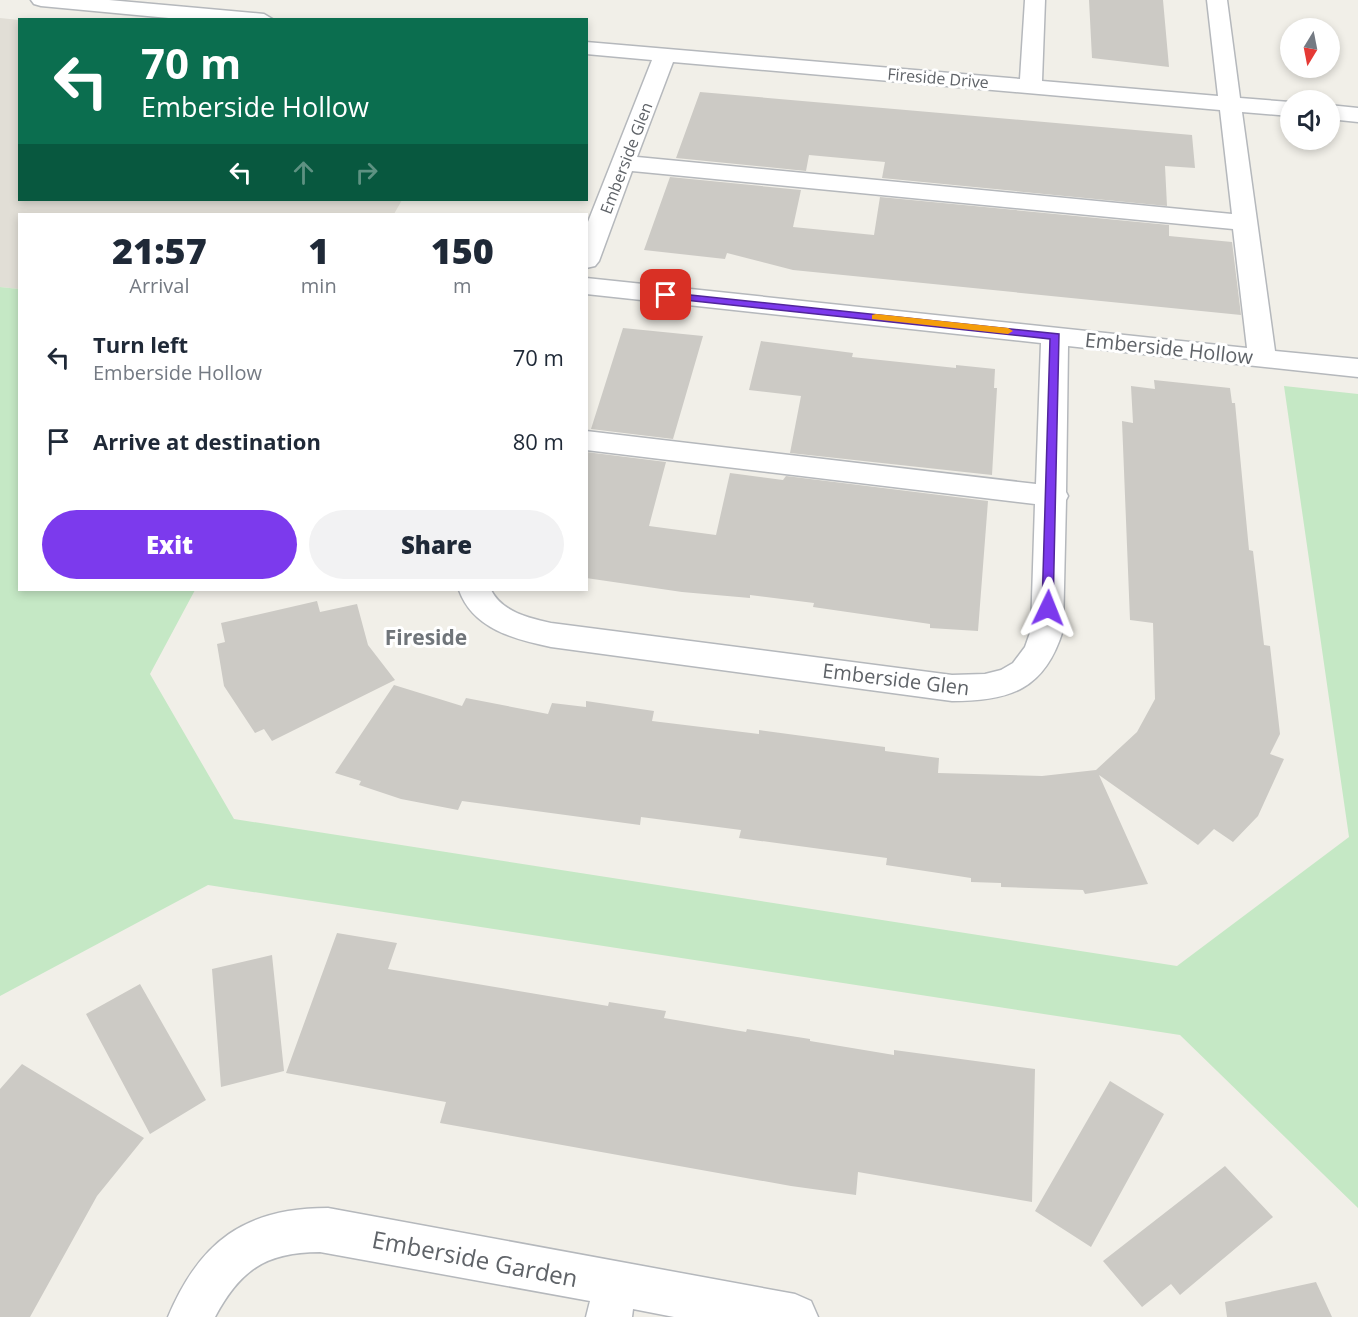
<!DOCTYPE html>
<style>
:root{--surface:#fff;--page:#f2f2f3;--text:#1f2937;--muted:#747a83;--accent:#7c3aed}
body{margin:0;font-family:"Open Sans",sans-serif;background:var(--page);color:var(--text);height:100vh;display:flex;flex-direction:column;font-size:22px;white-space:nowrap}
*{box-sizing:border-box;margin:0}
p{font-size:20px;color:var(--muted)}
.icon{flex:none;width:33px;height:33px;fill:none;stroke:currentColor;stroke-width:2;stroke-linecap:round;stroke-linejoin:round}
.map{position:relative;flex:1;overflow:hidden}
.drawer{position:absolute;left:18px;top:213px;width:570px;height:378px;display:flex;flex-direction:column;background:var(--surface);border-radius:0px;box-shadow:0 3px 9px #0003}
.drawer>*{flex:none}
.top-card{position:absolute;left:18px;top:18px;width:570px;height:183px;border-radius:0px;box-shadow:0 3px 9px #0003;background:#0b6e4f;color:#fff;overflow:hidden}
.needle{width:39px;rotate:190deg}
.buttons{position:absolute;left:1280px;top:18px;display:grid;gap:12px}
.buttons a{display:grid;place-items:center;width:60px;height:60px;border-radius:50%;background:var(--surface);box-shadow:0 3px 9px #0003;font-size:30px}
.pin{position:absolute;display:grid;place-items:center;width:51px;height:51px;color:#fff;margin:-26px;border-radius:12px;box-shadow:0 3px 9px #0006}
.me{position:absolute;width:66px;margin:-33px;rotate:2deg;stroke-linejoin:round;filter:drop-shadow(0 0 4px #0008)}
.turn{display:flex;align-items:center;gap:21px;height:126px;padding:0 24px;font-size:27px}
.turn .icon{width:78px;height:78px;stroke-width:2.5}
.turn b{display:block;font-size:42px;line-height:51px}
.lanes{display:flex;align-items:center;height:57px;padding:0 24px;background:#0003;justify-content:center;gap:30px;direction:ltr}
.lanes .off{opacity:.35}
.eta{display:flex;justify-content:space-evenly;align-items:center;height:102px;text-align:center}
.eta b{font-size:36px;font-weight:800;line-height:42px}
.primary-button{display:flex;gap:12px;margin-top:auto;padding:12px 24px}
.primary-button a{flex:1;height:69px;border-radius:36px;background:var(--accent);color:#fff;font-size:24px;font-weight:800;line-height:69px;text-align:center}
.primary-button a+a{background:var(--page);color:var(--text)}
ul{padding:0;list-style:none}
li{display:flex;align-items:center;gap:18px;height:84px;padding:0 24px}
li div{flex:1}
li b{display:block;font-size:22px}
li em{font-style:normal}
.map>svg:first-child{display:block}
</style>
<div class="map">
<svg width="1358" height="1317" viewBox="0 0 1358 1317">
<rect width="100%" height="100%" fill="#f1efe8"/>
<path fill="#e1ded6" d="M0,18L19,20L20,200H402L394,214H20L19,289L0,287Z"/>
<path fill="#c5e8c5" d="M0,287L19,289L20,590H195L150,674L234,819L1177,966L1349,837L1284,386L1358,394V1208L1180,1035L208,885L0,996Z"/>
<path fill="#cccac5" d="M1089,0H1163L1169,67L1092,58Z
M700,92L1192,135L1195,168L1165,166L1167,206L882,178L885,162L809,155L806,171L676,158Z
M670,177L801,190L793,227L874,235L880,197L1169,225V236L1232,242L1241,315L793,270L727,253L725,259L644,250Z
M623,328L703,336L673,439L591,429Z
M761,341L853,353L852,357L956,368V365L995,369L994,388H997L992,475L790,453L801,396L749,390Z
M1154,380L1230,388L1232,403H1235L1249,550L1253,551L1264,645L1270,646L1280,734L1270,754L1284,759L1258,816L1233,842L1214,829L1198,845L1099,775L1148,884L1085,894L1083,890L1001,887V883L971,882V878L886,865L887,858L739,838L741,830L641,817L640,825L462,801L458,810L401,799L359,785L361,781L335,773L394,685L462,706L466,698L548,714L552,703L586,707V701L654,711L652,721L759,734V730L885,747V751L939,758L938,773L1042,776L1096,770L1137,732L1155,699L1153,623L1130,620L1122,421L1133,423L1131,386L1155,389Z
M586,452L666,462L649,526L716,535L730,473L783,480L786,476L988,501L978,631L930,628V624L813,607L814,603L750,595V598L682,592L586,578Z
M317,601L320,612L357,604L368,645L395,680L272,741L264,729L255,733L224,686L217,644L225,642L221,623Z
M337,933L397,943L388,969L608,1006L609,1002L666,1011L664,1018L746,1032L747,1029L810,1039V1041L894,1055V1050L1035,1069L1032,1202L858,1172L856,1195L791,1186L440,1123L446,1102L286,1073Z
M272,955L284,1071L221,1087L212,969Z
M140,984L206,1100L150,1134L86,1014Z
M22,1064L144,1138L97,1196L30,1317H0V1089Z
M1110,1081L1164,1114L1091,1247L1035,1211Z
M1225,1166L1273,1217L1180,1295L1171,1284L1142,1307L1103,1261Z
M1316,1282L1332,1317H1227L1225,1302Z"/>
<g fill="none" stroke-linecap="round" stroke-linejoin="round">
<g stroke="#b5b8bc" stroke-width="3">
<path id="minor" d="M31,0H109L264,14L274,20H190L41,6L34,4Z
M1025,0H1045L1042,81L1218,96L1207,0H1227L1240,98L1290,102V116L1242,112L1275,351L1358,359V377L1068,346L1066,492L1068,496L1066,500L1063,630C1045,689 1011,701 952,701L551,647C514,639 473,629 459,590H491C502,612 529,618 551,623L952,675L985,674L1001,670L1013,663L1025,647L1031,630L1035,504L586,450V431L1036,484L1041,343L586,294V278L1247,348L1233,229L632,171L599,261L595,266L586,268V227L652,60L586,54V42L1020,79ZM673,62L1220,110L1232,214L637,157Z
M1329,105L1358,108V122L1329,119Z
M328,1208L795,1294L811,1301L818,1317H674L633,1309L632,1317H586L590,1301L320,1252C266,1252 240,1270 215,1317H168C200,1241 245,1208 328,1208Z"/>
</g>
<use href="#minor" fill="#fff" fill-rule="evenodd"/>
</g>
<path fill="#7c3aed" stroke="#51269a" stroke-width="1.5" d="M662,292L1059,334L1053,611L1048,613L1042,608L1050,339L666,298L660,295Z"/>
<path fill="#f59e0b" d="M876,314L1008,328L1013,331L1008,334L872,319V315Z"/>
<g text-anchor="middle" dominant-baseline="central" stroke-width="6" stroke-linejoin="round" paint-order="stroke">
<g font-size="16" fill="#5f6368" stroke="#fff">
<text transform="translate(938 78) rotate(5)">Fireside Drive</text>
<text transform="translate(626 158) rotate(-69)">Emberside Glen</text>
</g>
<g font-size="20" fill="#5f6368" stroke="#fff">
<text transform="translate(1169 348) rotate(6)">Emberside Hollow</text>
<text transform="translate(896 679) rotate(7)">Emberside Glen</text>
</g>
<g font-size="21" font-weight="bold" fill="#70757a" stroke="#fff">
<text x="426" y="637">Fireside</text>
</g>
<g font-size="24" fill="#5f6368" stroke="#fff">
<text transform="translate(475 1258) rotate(11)">Emberside Garden</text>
</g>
</g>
</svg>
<div class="buttons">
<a><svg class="needle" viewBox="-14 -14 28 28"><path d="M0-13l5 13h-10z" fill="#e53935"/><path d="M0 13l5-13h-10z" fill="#747a83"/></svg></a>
<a><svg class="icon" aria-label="sound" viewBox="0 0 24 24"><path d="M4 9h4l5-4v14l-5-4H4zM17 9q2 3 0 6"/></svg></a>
</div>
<div class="pin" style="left:666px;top:295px;background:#d93025"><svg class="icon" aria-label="arrive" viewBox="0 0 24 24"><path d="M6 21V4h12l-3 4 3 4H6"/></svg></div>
<svg class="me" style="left:1048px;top:608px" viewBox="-20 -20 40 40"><path d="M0-17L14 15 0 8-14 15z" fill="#7c3aed" stroke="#fff" stroke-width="4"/></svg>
<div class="top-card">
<div class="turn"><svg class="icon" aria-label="left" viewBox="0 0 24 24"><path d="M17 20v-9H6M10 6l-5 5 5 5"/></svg><div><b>70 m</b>Emberside Hollow</div></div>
<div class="lanes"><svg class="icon" aria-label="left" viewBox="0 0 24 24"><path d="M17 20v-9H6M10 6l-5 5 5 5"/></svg><svg class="icon off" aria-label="ahead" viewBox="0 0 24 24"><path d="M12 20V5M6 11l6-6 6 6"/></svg><svg class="icon off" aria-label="right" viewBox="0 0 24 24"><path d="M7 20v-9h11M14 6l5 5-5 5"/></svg></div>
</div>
<section class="drawer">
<div class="eta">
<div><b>21:57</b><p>Arrival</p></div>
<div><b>1</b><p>min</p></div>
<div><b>150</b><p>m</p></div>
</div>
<ul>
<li><svg class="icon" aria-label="left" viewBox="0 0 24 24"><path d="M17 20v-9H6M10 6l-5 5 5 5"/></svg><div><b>Turn left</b><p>Emberside Hollow</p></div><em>70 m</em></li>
<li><svg class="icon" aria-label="arrive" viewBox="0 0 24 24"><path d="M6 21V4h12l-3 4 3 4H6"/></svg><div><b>Arrive at destination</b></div><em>80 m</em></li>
</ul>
<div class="primary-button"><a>Exit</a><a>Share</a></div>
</section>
</div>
